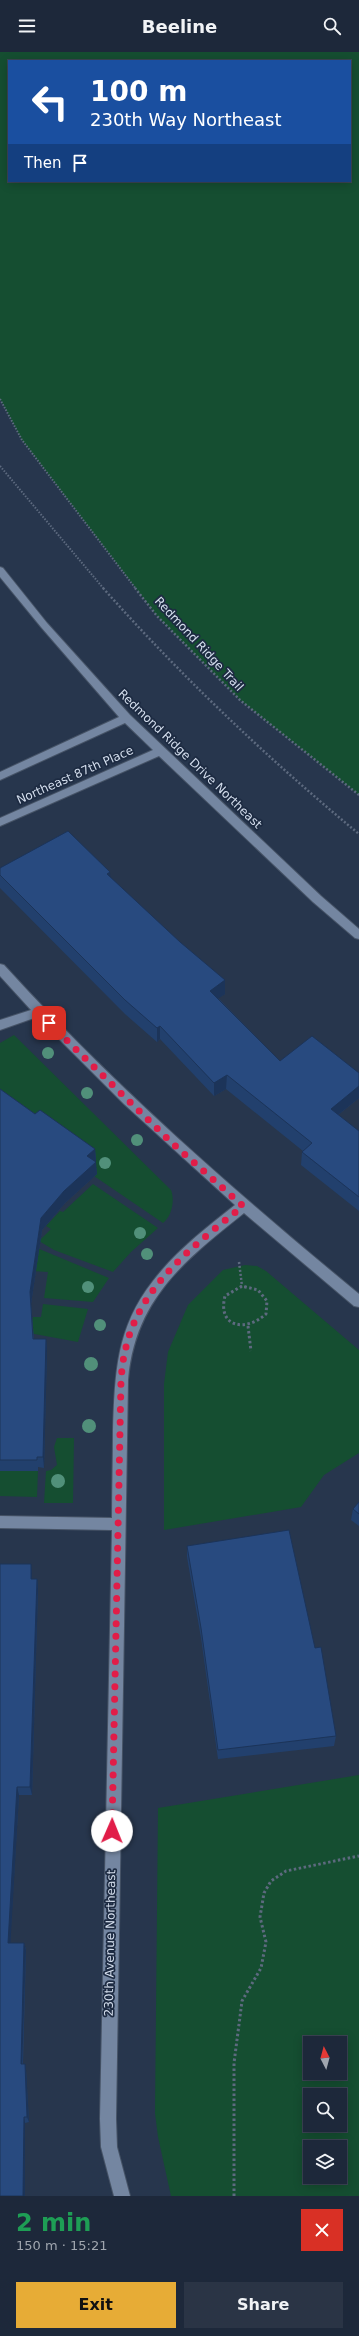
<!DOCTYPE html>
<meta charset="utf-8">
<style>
:root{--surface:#1d283a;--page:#2a3445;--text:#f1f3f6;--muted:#a0a6af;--line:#3b4454;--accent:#e7ac36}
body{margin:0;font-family:"DejaVu Sans",sans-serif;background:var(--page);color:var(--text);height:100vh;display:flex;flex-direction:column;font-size:15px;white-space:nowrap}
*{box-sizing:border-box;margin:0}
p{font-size:13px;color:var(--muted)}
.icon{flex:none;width:22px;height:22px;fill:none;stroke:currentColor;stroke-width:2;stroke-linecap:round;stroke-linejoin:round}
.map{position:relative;height:2144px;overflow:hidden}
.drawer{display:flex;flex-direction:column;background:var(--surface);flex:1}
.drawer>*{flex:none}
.banner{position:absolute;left:8px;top:8px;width:343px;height:122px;border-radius:0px;box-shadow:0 2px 10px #0003,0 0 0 1px var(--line);background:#1a4fa0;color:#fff;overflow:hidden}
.needle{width:26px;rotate:354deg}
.buttons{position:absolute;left:303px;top:1984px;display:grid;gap:8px}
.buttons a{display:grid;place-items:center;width:44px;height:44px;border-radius:0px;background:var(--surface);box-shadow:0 2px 10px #0003,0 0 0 1px var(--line);font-size:20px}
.pin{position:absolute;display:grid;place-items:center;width:34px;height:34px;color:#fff;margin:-17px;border-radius:8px;box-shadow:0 2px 6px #0006}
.me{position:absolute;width:44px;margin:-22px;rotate:1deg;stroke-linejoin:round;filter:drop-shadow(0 0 3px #0008)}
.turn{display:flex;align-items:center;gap:14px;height:84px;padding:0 16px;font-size:18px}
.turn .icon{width:52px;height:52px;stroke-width:2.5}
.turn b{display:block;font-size:28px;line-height:34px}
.then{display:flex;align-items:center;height:38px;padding:0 16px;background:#0003;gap:8px;font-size:15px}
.round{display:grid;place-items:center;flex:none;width:42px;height:42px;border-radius:0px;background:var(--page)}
.head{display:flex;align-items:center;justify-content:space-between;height:68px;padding:0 16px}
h1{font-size:24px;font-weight:700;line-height:30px;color:#1e9e55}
.action{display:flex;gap:8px;margin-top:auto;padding:8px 16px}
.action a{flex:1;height:46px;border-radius:0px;background:var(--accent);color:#111;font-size:16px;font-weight:700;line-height:46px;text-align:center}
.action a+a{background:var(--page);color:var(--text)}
header{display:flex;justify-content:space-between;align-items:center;height:52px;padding:0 16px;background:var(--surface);font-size:18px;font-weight:700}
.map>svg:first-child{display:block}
</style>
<header><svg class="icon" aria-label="menu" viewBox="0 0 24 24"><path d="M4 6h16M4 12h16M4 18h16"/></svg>Beeline<svg class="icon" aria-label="search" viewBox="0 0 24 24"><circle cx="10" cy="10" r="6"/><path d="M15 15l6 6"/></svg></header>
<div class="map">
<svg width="359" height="2144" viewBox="0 0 359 2144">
<rect width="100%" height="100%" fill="#27364d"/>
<path fill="#154e31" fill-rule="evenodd" d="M0,0H359V743L240,648L157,564L22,388L0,347ZM9,9H350V129H9Z
M14,983L171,1138C175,1148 172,1164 163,1171L94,1124L0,1049V991Z
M93,1132L158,1176L131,1200L113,1220L54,1198L39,1189L51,1177L46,1174L60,1159L63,1160Z
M0,1193L37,1196L109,1226L93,1250L44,1246L48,1220L0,1217Z
M245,1213L257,1214L266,1219L359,1298V1401L324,1423L301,1455L164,1478V1332L168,1300L188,1253L223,1218Z
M43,1252L88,1257L78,1290L29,1281L33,1265H41Z
M57,1386H74L73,1451H44L46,1419L51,1418L57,1413L54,1395Z
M0,1419H38L37,1445L0,1444Z
M359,1723V2144H171L158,2085L155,2061L158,1756ZM310,1991H340V2021H310ZM310,2043H340V2073H310ZM310,2095H340V2125H310Z"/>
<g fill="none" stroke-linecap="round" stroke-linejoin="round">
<g stroke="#465366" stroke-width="2">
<path id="minor" d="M0,515L3,516L47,571L130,663L321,844L359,877V887L355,886L313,850L159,704L0,774V766L153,698L125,671L0,728V720L119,665L41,575L0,525Z
M0,912L4,913C113,1033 234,1139 359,1242V1255L354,1254L244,1161C185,1208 135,1247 128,1328L116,2067L117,2095L130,2144H114L101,2095L100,2067L112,1478L0,1476V1464L112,1466C112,1436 113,1407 113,1378C115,1321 116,1276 153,1229C176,1199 206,1176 235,1153L124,1052L37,965L0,978V968L31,958L0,924Z"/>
</g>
<path stroke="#5d6a7f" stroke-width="2" stroke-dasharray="1.5 1.5" stroke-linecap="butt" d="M0,347L22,388L136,537
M0,414L104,537"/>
<path stroke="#5d6a7f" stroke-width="2.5" stroke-dasharray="2 2" stroke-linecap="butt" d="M103,536C182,625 267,706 359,782
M135,536L157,564L240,648L359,743
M239,1210L242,1234
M240,1235H246"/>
<path stroke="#5d6a7f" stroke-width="3" stroke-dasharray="2.5 2.5" stroke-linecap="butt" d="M242,1234L225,1244C217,1276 246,1280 266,1262L267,1249L258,1238L242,1234
M248,1274L251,1299
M234,2144V2011L242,1949L261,1916L266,1890L260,1865L264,1841L271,1829L286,1819L359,1804"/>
<use href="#minor" fill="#7486a1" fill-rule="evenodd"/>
</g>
<g fill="#51907a">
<circle cx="48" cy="1001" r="6"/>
<circle cx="87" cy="1041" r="6"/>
<circle cx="137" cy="1088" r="6"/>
<circle cx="105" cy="1111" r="6"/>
<circle cx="140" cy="1181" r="6"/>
<circle cx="147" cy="1202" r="6"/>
<circle cx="88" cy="1235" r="6"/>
<circle cx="100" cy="1273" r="6"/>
<circle cx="91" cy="1312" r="7"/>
<circle cx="89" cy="1374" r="7"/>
<circle cx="58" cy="1429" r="7"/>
</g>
<path fill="#22406d" d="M0,816L110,825L225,942L218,946L280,1009L359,1021V1046L338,1063L359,1079V1159L301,1113L302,1100L303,1099L226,1037L214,1044L160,987L157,990L125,962L0,836Z
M0,1037L35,1062L95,1097L96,1109H95L97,1122L65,1151L42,1178L31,1252L34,1287H46L47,1299L44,1416L38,1415V1419H0Z
M359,1450V1474L351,1468L353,1457Z
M187,1494L315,1596L336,1684L334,1694L218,1707L201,1586L187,1505Z
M0,1512H31L32,1527H37L38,1536L32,1743H19L10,1891H24L26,1898L23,2012H25L26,2018L29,2070L25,2071L0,2144Z"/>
<path fill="#1c3459" d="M110,820L111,834L107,822Z
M225,928V942L210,952V939Z
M160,974V987L157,990V976Z
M227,1023L226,1037L214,1044V1031Z
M359,1034V1046L329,1070L331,1057Z
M95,1097L96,1109L88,1116L87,1104Z
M96,1110L97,1122L65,1151L42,1178L31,1252L35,1298L30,1240L41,1166L64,1139Z
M46,1287L47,1299L44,1416L43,1405Z
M31,1512L32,1522V1536L31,1527Z
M37,1527L38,1536L32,1743L30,1735Z
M17,1735L19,1743L10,1898L8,1891Z
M24,1891L26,1898L22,2018L21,2012Z
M25,2012L26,2018L29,2070L27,2065Z
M24,2065L25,2071V2144H23Z"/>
<path fill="#284a7f" stroke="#1c3459" d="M68,779L110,820L107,822L180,890L225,928L210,939L280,1009L312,984L359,1021V1034L331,1057L359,1079V1145L302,1100L312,1091L227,1023L214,1031L160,974L157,976L125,948L0,823V816Z
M0,1037L35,1062L40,1058L95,1097L87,1104L96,1110L64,1139L41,1166L30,1240L33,1287H46L43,1405H37V1408H0Z
M359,1450V1462L353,1457Z
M289,1478L315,1596L321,1595L336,1684L218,1698L201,1576L187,1494Z
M0,1512H31V1527H37L30,1735H17L8,1891H24L21,2012H25L27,2065H24L23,2144H0Z"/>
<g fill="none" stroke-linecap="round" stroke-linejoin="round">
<path stroke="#e11d48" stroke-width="7" stroke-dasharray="0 12.6" d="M49,971L172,1091L243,1154C196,1192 141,1232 126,1295C123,1306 122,1317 121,1328L112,1779"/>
</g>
<g text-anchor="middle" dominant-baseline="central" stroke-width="3.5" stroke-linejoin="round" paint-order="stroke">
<g font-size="12" fill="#d4deed" stroke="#1d2b42">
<text transform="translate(199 592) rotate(47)">Redmond Ridge Trail</text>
<text transform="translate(190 707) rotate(44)">Redmond Ridge Drive Northeast</text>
<text transform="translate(75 723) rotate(-24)">Northeast 87th Place</text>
<text transform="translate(110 1891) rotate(-89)">230th Avenue Northeast</text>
</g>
</g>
</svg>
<div class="buttons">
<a><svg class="needle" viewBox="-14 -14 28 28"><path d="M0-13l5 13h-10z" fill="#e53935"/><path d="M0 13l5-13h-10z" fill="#a0a6af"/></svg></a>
<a><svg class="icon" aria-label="search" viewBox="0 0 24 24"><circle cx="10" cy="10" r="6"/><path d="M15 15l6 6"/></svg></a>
<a><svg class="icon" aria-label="layers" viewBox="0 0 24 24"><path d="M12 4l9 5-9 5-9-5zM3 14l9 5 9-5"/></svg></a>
</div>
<div class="pin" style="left:49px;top:971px;background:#d93025"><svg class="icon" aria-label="arrive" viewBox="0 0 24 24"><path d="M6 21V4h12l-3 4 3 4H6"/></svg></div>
<svg class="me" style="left:112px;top:1779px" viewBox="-20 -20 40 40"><circle r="19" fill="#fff"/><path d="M0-13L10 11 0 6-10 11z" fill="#e11d48"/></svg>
<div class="banner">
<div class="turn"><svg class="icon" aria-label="left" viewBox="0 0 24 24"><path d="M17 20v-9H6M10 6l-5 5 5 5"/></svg><div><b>100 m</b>230th Way Northeast</div></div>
<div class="then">Then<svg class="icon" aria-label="arrive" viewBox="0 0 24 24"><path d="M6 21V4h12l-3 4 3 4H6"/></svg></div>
</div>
</div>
<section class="drawer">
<div class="head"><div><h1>2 min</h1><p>150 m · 15:21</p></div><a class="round" style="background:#d93025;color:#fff"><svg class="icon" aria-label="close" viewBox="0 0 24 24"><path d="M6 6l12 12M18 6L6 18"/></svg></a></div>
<div class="action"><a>Exit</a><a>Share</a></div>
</section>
